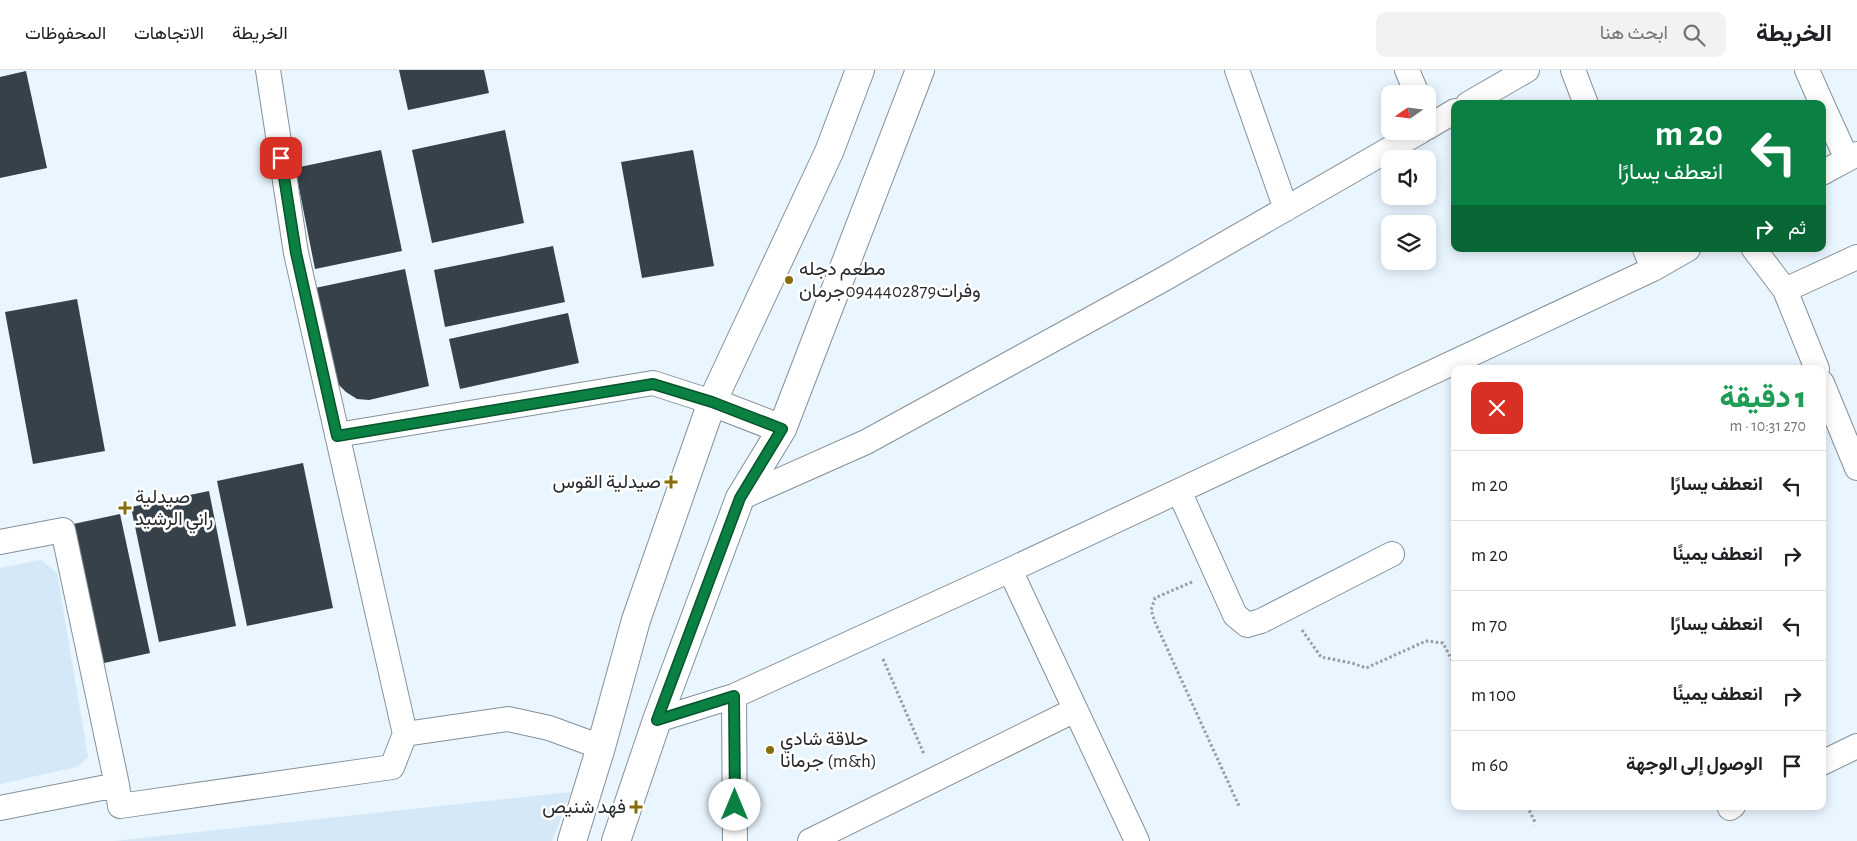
<!DOCTYPE html>
<html lang="ar">
<meta charset="utf-8">
<style>
:root{--surface:#fff;--page:#f2f2f2;--text:#202124;--muted:#757577;--line:#e0e0e0}
body{margin:0;font-family:"Alegreya Sans",Vazirmatn,sans-serif;background:var(--page);color:var(--text);direction:rtl;height:100vh;display:flex;flex-direction:column;font-size:19px;white-space:nowrap}
*{box-sizing:border-box;margin:0}
p{font-size:16px;color:var(--muted)}
.icon{flex:none;width:28px;height:28px;fill:none;stroke:currentColor;stroke-width:2;stroke-linecap:round;stroke-linejoin:round}
.map{position:relative;flex:1;overflow:hidden;direction:ltr}
.side{position:absolute;left:1451px;top:295px;width:375px;height:445px;display:flex;flex-direction:column;background:var(--surface);border-radius:10px;box-shadow:0 2px 12px #0003;direction:rtl}
.side>*{flex:none}
.guide{position:absolute;left:1451px;top:30px;width:375px;height:152px;border-radius:10px;box-shadow:0 2px 12px #0003;direction:rtl;background:#0b8043;color:#fff;overflow:hidden}
.needle{width:32px;rotate:256deg}
.buttons{position:absolute;left:1381px;top:15px;display:grid;gap:10px}
.buttons a{display:grid;place-items:center;width:55px;height:55px;border-radius:10px;background:var(--surface);box-shadow:0 2px 12px #0003;font-size:25px}
.pin{position:absolute;display:grid;place-items:center;width:42px;height:42px;color:#fff;margin:-21px;border-radius:10px;box-shadow:0 2px 8px #0006}
.me{position:absolute;width:55px;margin:-28px;rotate:0deg;stroke-linejoin:round;filter:drop-shadow(0 0 4px #0008)}
.turn{display:flex;align-items:center;gap:18px;height:105px;padding:0 20px;font-size:22px}
.turn .icon{width:65px;height:65px;stroke-width:2.5}
.turn b{display:block;font-size:35px;line-height:42px}
.then{display:flex;align-items:center;height:48px;padding:0 20px;background:#0003;gap:10px;font-size:19px}
.round{display:grid;place-items:center;flex:none;width:52px;height:52px;border-radius:10px;background:var(--page)}
.headline{display:flex;align-items:center;justify-content:space-between;height:85px;padding:0 20px}
h1{font-size:30px;font-weight:800;line-height:38px;color:#1e9e55}
ul{padding:0;list-style:none}
li{display:flex;align-items:center;gap:15px;height:70px;padding:0 20px;border-top:1px solid var(--line)}
li div{flex:1}
li b{display:block;font-size:19px}
li em{font-style:normal}
header{display:flex;align-items:center;gap:30px;box-sizing:border-box;height:70px;padding:0 25px;background:var(--surface);border-bottom:1px solid var(--line)}
header strong{font-size:24px}
nav{display:flex;gap:28px;margin-inline-start:auto;font-size:18px}
.search{width:350px;height:45px;background:var(--page);display:flex;align-items:center;gap:12px;box-sizing:border-box;padding:0 18px;border-radius:10px;color:var(--muted);font-size:19px}
.map>svg:first-child{display:block}
</style>
<header>
<strong>الخريطة</strong>
<div class="search"><svg class="icon" aria-label="search" viewBox="0 0 24 24"><circle cx="10" cy="10" r="6"/><path d="M15 15l6 6"/></svg>ابحث هنا</div>
<nav><a>الخريطة</a><a>الاتجاهات</a><a>المحفوظات</a></nav>
</header>
<div class="map">
<svg width="1857" height="771" viewBox="0 0 1857 771">
<rect width="100%" height="100%" fill="#e9f5ff"/>
<path fill="#d5e8f7" d="M41,490L57,503L88,687L77,697L0,714V498Z
M571,722L552,771H114Z"/>
<path fill="#374149" d="M399,0H484L489,23L408,40Z
M26,1L47,98L0,108V7Z
M505,60L524,153L432,173L412,80Z
M381,80L402,181L315,199L295,98Z
M693,80L714,196L642,208L621,92Z
M553,176L565,232L445,257L434,200Z
M405,199L429,316L369,330L357,329L346,322L337,313L315,218Z
M77,229L105,381L33,394L5,242Z
M568,243L579,293L460,319L449,269Z
M303,393L333,538L247,556L217,411Z
M209,421L236,556L159,572L131,437Z
M120,444L150,583L95,595L64,456Z"/>
<g fill="none" stroke-linecap="round" stroke-linejoin="round">
<g stroke="#859099" stroke-width="26">
<path id="street" d="M268,0L296,183L405,664
M1237,0L1286,139
M1407,0L1417,24
M1573,0L1586,34
M1807,0L1822,34
M1468,34L1527,0
M1822,34L1847,89
M1428,57L1455,41
M1822,103L1857,84
M1645,179L1653,199
M1754,179L1785,220
M1817,299L1785,220L1857,187
M1822,313L1857,398
M337,365L653,313L712,332
M1179,421L1235,545L1247,555L1261,551L1392,484
M740,428L866,372L1162,210L1421,61
M0,472L63,460L117,715
M1010,500L1137,771
M734,626L735,771
M657,650L734,626L1010,500L1653,199L1688,179
M1822,693L1857,676
M0,738L117,715L120,736L392,697L405,664L508,649L549,658L601,677
M1730,738L1733,736
M810,771L1075,640"/>
</g>
<g stroke="#859099" stroke-width="30">
<path id="secondary" d="M712,332L782,359
M572,771L601,677L636,550L712,332L829,82L860,0
M616,771L657,650L740,428L782,359L920,0"/>
</g>
<path stroke="#959da5" stroke-width="3" stroke-dasharray="2.5 2.5" stroke-linecap="butt" d="M1192,512L1155,528L1151,540L1155,552L1239,736
M1302,560L1321,587L1352,593L1366,598L1426,571L1443,573L1455,596
M883,589L924,684
M1527,736L1536,754"/>
<use href="#street" stroke="#fff" stroke-width="24"/>
<use href="#secondary" stroke="#fff" stroke-width="28"/>
</g>
<g fill="none" stroke-linecap="round" stroke-linejoin="round">
<g stroke="#07532c" stroke-width="12">
<path id="route" d="M281,88L296,183L337,366L653,314L712,332L782,359L740,428L657,650L734,626L735,735"/>
</g>
<use href="#route" stroke="#0b8043" stroke-width="9"/>
</g>
<g fill="#866d0a" stroke="#fff" stroke-width="2">
<circle cx="789" cy="210" r="5"/>
<path d="M668.5 404.5h5v5h5v5h-5v5h-5v-5h-5v-5h5z"/>
<path d="M122.5 430.5h5v5h5v5h-5v5h-5v-5h-5v-5h5z"/>
<circle cx="770" cy="680" r="5"/>
<path d="M633.5 729.5h5v5h5v5h-5v5h-5v-5h-5v-5h5z"/>
</g>
<g text-anchor="middle" dominant-baseline="central" stroke-width="5" stroke-linejoin="round" paint-order="stroke">
<g font-size="19" fill="#272b2f" stroke="#fff" text-anchor="start">
<text x="799" y="199">مطعم دجله<tspan x="799" dy="22">وفرات0944402879جرمان</tspan></text>
<text x="661" y="412" text-anchor="end">صيدلية القوس</text>
<text x="135" y="427">صيدلية<tspan x="135" dy="22">راني الرشيد</tspan></text>
<text x="780" y="669">حلاقة شادي<tspan x="780" dy="22">جرمانا (m&amp;h)</tspan></text>
<text x="626" y="737" text-anchor="end">فهد شنيص</text>
</g>
</g>
</svg>
<div class="buttons">
<a><svg class="needle" viewBox="-14 -14 28 28"><path d="M0-13l5 13h-10z" fill="#e53935"/><path d="M0 13l5-13h-10z" fill="#757577"/></svg></a>
<a><svg class="icon" aria-label="sound" viewBox="0 0 24 24"><path d="M4 9h4l5-4v14l-5-4H4zM17 9q2 3 0 6"/></svg></a>
<a><svg class="icon" aria-label="layers" viewBox="0 0 24 24"><path d="M12 4l9 5-9 5-9-5zM3 14l9 5 9-5"/></svg></a>
</div>
<div class="pin" style="left:281px;top:88px;background:#d93025"><svg class="icon" aria-label="arrive" viewBox="0 0 24 24"><path d="M6 21V4h12l-3 4 3 4H6"/></svg></div>
<svg class="me" style="left:735px;top:735px" viewBox="-20 -20 40 40"><circle r="19" fill="#fff"/><path d="M0-13L10 11 0 6-10 11z" fill="#0b8043"/></svg>
<div class="guide">
<div class="turn"><svg class="icon" aria-label="left" viewBox="0 0 24 24"><path d="M17 20v-9H6M10 6l-5 5 5 5"/></svg><div><b>20 m</b>انعطف يسارًا</div></div>
<div class="then">ثم<svg class="icon" aria-label="right" viewBox="0 0 24 24"><path d="M7 20v-9h11M14 6l5 5-5 5"/></svg></div>
</div>
<section class="side">
<div class="headline"><div><h1>1 دقيقة</h1><p>270 m · 10:31</p></div><a class="round" style="background:#d93025;color:#fff"><svg class="icon" aria-label="close" viewBox="0 0 24 24"><path d="M6 6l12 12M18 6L6 18"/></svg></a></div>
<ul>
<li><svg class="icon" aria-label="left" viewBox="0 0 24 24"><path d="M17 20v-9H6M10 6l-5 5 5 5"/></svg><div><b>انعطف يسارًا</b></div><em>20 m</em></li>
<li><svg class="icon" aria-label="right" viewBox="0 0 24 24"><path d="M7 20v-9h11M14 6l5 5-5 5"/></svg><div><b>انعطف يمينًا</b></div><em>20 m</em></li>
<li><svg class="icon" aria-label="left" viewBox="0 0 24 24"><path d="M17 20v-9H6M10 6l-5 5 5 5"/></svg><div><b>انعطف يسارًا</b></div><em>70 m</em></li>
<li><svg class="icon" aria-label="right" viewBox="0 0 24 24"><path d="M7 20v-9h11M14 6l5 5-5 5"/></svg><div><b>انعطف يمينًا</b></div><em>100 m</em></li>
<li><svg class="icon" aria-label="arrive" viewBox="0 0 24 24"><path d="M6 21V4h12l-3 4 3 4H6"/></svg><div><b>الوصول إلى الوجهة</b></div><em>60 m</em></li>
</ul>
</section>
</div>
